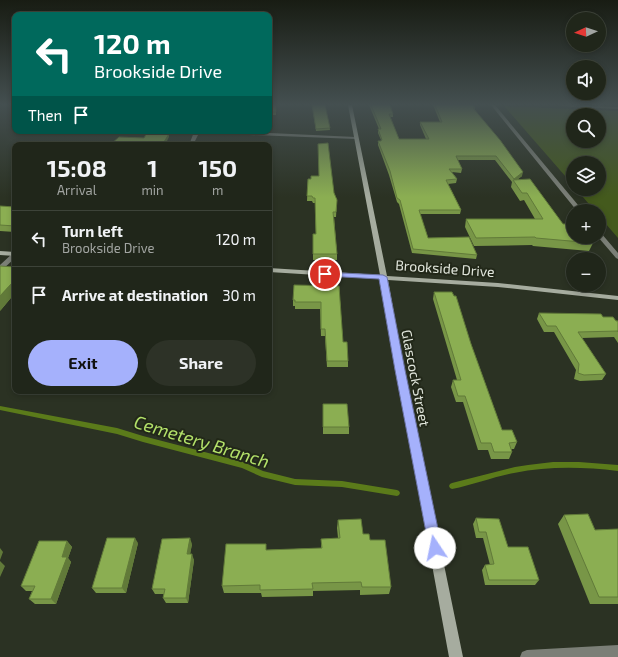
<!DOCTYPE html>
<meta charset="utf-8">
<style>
:root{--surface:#20261a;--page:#2d3227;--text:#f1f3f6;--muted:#a2a5a2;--line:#3d4339;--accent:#a5b1fc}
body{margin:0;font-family:"Exo 2",sans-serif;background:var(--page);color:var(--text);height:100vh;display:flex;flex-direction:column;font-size:15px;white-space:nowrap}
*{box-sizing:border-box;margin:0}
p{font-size:13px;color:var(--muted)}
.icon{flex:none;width:22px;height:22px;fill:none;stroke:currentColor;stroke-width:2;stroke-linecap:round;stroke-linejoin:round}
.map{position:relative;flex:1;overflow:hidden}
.sheet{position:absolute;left:12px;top:142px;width:260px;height:252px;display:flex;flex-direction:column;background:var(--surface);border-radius:8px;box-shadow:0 2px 6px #0003,0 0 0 1px var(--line)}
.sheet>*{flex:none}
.top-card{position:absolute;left:12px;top:12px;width:260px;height:122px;border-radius:8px;box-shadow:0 2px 6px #0003,0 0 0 1px var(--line);background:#00695c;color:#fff;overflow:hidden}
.needle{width:26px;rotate:267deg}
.tools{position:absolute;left:566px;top:12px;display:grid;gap:8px}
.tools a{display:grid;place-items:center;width:40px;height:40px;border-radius:50%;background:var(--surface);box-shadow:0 2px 6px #0003,0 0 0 1px var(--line);font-size:20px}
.pin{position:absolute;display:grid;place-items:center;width:34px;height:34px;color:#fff;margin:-17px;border:2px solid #fff;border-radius:50%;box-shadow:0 1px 4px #0007}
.me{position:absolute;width:44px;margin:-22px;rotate:349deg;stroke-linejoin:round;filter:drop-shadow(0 0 3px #0008)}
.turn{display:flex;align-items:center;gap:14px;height:84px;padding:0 16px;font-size:18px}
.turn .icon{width:52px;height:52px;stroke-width:2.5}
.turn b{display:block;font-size:28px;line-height:34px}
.then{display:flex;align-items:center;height:38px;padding:0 16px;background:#0003;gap:8px;font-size:15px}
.eta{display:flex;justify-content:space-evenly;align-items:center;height:68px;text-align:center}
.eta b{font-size:24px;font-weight:700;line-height:28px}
.action{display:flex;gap:8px;margin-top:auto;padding:8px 16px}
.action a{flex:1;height:46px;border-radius:24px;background:var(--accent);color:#111;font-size:16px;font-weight:700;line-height:46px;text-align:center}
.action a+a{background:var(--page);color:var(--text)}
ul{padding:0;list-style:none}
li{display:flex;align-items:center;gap:12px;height:56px;padding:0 16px;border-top:1px solid var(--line)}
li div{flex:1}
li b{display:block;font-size:15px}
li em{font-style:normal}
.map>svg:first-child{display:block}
</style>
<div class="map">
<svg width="618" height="657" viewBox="0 0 618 657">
<rect width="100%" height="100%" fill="#2b3223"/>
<path fill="#445a1d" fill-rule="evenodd" d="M504,106L618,111V238L599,216V211H595L576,189H599V163H573V185ZM573,115H599V141H573Z"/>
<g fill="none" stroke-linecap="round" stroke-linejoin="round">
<path fill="#5b7b1a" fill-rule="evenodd" d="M0,406L117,428L143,436L243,462L263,471L295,479L342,481L397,490L399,491L400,493L399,495L397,496L342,487L295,485L262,477L242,468L143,442L117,434L0,410Z
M553,462H579L618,465V471C583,467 549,466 514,473C493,477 473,485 452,489L450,488L449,486L450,484L452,483L515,467L528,465Z"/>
<path fill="#7b7f77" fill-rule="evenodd" d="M491,105H495L583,211H577Z
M561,105L618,107V109L563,106Z
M192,131H226L356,137L358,138L356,139L199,133L193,145H189L194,132Z
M599,232L601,233L618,253V259L616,258L598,237Z
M15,252V258L2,270L0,271V265L13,253Z
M618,645V657H520L522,652L527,650Z"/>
<path fill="#a6ac9f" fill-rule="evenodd" d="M348,105H352L387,276L498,283L618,296V300L498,287L388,280L404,370L463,657H449L396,370L381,279L269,272V268L380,275Z
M0,251L15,252V256L0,255Z"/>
</g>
<path fill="#789647" d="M269,105H276V115H269Z
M312,105H325L330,130L316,131Z
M369,105H390L393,114V117H390L399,139H426L420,125V122H440L433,105H473L475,108V110L522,176L518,179L563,224L593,243L589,251L533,246L532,245L474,246L465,227L466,219H535L524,200L520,201L511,187L512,182L495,160H457L462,169L461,173L452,172L457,179L456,183L448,184L461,210L460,214H420L428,238L477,255L476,259L412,253L399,204L397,202L389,175L378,145V141H381V140L378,133V129H379Z
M308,179L334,193L337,200L336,217H334L337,254V260H313V234H316L315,203H313L312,201H307Z
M0,206L15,207V232L0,231Z
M15,267V293L0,311Z
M339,286L343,342L348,361V367H327L325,336H321L320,309H295V306H293V300Z
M434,292L471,344L502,430L517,442L514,449H511L512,452L509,459H491L488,450H478L463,402H456L451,387L453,380H457L433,299Z
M539,313L603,317L618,321V343L614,337L582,338L606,374L602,380L580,381L574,379L576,370L554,332H544L537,319Z
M323,404L349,427V434H323Z
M564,515L595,530L618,529V604H590L558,524Z
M476,518L508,547L539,580L535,585H485L482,570L485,565H490L483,538H476L473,524Z
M338,520L370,540L391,587L389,594L360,595V590L313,591V596L262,597L261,593H224L222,586L267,550L321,548V539L338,538L337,528Z
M67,541L72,547L68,558L71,562L56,604H35L29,599L32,591H26L21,586Z
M138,543L126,593H96L92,588Z
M192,544L190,554L194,560L188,603H166L163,598L164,594H155L152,589Z"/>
<path fill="#617a39" d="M169,134V137L165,145H162Z
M523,172L522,176L514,182V179Z
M11,284L15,292V293L0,311V296Z
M135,538L138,543L126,593L122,588Z
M190,538L192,544L189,560L187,554Z
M67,541L72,547L68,558L71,562L56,604L51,599L62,557Z
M0,548L3,552L0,560Z
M192,554L194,560L188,603L186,598Z
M0,561L5,566L0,577Z"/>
<path fill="#8bae52" stroke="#617a39" d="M269,105H276V112H269Z
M312,105H325L330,128L316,129Z
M371,105H390L393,114H389L399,139H429L420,122H442L435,105H473L475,108H473L500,140L523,172L514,179L496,156H456L462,169H449L457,179L446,180L461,210H419L428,238L469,237L477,255L413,249L400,200L397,198L390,171L378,141H381V140H382L378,129H381Z
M148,131H166V134H169L162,145H110L119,137L144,138Z
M219,143L232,144V145H218Z
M328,143L334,193L337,200L336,212H333L337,254H313V234H316L315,198H313L312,196H307L308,179H311V176H319L318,144Z
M530,179L563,224H573V237H588L593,243L536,238L535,237L476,238L466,219H543L527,193H522L513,180Z
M0,206L15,207V226L0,225Z
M0,266L15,267V284H11L0,296Z
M294,285L339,286L343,342H347L348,361H327L325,329H321V302H295V300H293Z
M434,292H452L454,296H456L471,344L502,430H512L517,442L509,443L512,452H494L491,443H481L465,396H458L453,380H461Z
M539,313L601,314L603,317H613L616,321H618V332V331L578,332L606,374L584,375L578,373L579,364L556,326H547Z
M323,404H347L349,427H323Z
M588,514L595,530L618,529V597H599L564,515Z
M476,518L499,519L508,547H528L539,580H489L485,565L494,564L486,532H479Z
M361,519L363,534H369L370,540H385L391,587H362L361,582L312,583L313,589L260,590V585L222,586L226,544H266V550L322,548L321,539L340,538L338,520Z
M107,538H135L122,588H92Z
M190,538L187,554H192L186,598H163L165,589H152L162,539Z
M39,541H67L62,557H67L51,599H29L35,586H21Z"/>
<linearGradient id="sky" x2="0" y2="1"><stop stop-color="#181c13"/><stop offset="0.53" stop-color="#444f50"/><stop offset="1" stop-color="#444f50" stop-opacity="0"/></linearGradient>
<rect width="618" height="197" fill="url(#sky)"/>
<path fill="#a5b1fc" stroke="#6b73a4" d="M322,272L383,275L387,277L405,370L442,548L440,553L435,555L431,553L429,548L395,370L379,279L325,276L321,274Z"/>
<g text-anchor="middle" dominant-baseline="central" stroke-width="4" stroke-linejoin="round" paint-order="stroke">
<g font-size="14" fill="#e0e5db" stroke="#222819">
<text transform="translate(445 268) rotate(4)">Brookside Drive</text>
<text transform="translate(416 378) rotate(79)">Glascock Street</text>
</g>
<g font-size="18" font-style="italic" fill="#b4e26a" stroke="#222819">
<text transform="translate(202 441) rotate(17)">Cemetery Branch</text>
</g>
</g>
</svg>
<div class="tools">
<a><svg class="needle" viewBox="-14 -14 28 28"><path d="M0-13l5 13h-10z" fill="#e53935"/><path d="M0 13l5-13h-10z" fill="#a2a5a2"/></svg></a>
<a><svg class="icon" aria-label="sound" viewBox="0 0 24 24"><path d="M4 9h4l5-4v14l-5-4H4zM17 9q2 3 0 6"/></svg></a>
<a><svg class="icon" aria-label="search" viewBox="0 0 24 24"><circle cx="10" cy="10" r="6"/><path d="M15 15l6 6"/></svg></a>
<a><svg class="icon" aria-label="layers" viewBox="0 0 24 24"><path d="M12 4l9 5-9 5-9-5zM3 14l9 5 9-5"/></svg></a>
<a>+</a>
<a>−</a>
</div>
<div class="pin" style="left:325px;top:274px;background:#d93025"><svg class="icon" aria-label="arrive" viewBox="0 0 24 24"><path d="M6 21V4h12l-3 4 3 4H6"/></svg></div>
<svg class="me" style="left:435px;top:548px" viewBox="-20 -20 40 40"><circle r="19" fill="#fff"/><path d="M0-13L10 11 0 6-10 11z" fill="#a5b1fc"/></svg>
<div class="top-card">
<div class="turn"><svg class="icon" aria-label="left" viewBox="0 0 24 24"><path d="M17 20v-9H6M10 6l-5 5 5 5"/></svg><div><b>120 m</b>Brookside Drive</div></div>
<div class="then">Then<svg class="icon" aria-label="arrive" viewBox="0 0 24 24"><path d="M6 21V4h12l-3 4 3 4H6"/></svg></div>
</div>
<section class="sheet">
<div class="eta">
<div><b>15:08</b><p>Arrival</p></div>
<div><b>1</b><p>min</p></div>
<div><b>150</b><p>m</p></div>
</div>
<ul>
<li><svg class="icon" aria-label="left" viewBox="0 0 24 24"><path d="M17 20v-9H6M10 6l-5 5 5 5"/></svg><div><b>Turn left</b><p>Brookside Drive</p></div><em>120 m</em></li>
<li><svg class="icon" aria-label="arrive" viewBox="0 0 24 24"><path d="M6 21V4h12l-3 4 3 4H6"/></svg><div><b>Arrive at destination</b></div><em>30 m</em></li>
</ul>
<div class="action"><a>Exit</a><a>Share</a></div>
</section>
</div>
